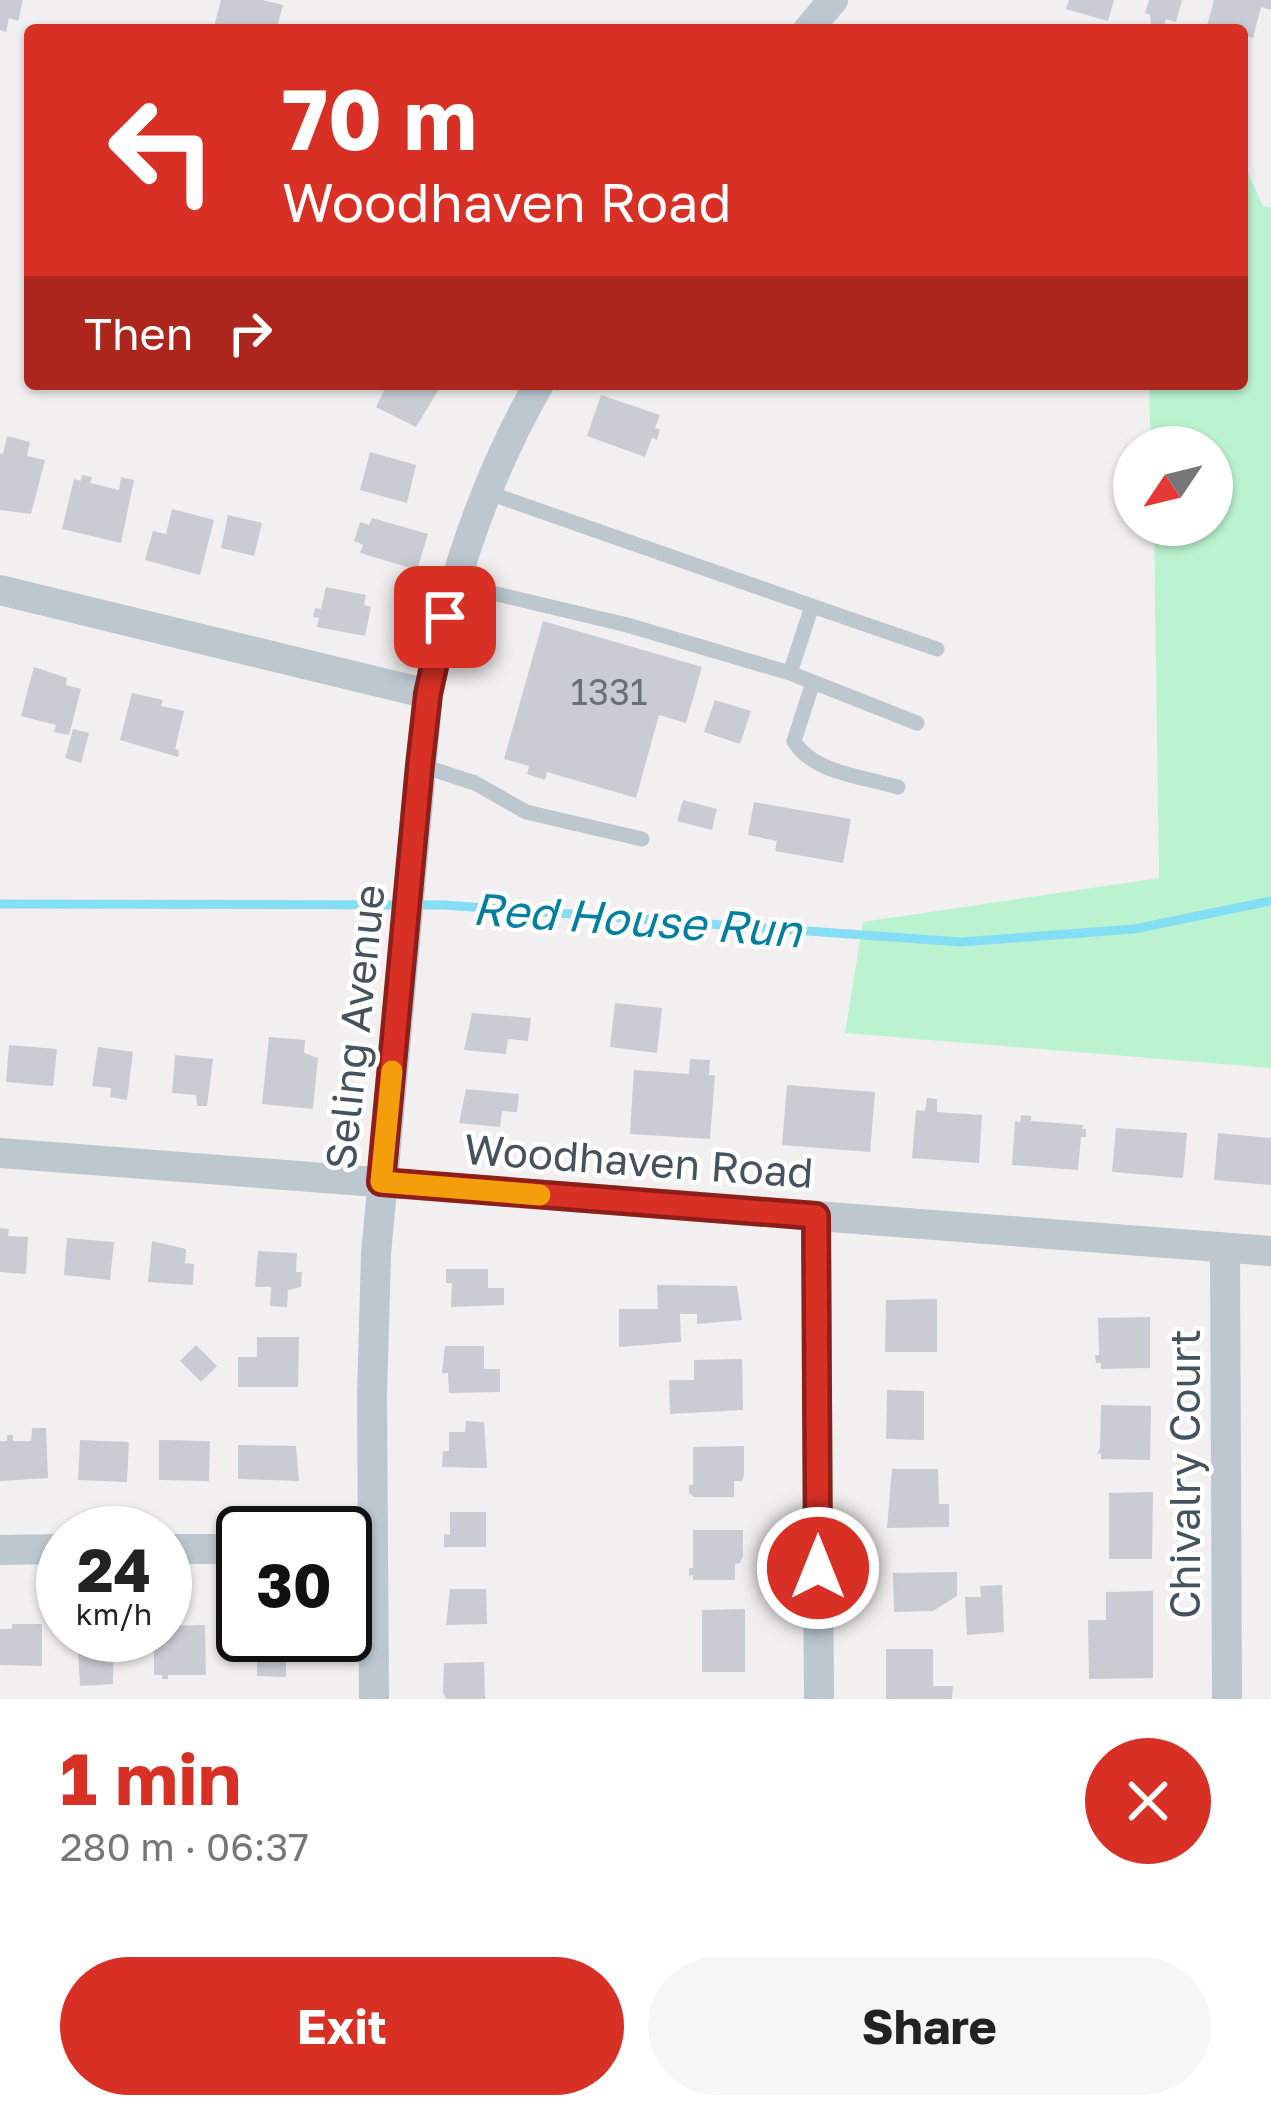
<!DOCTYPE html>
<meta charset="utf-8">
<style>
:root{--surface:#fff;--page:#f6f6f6;--text:#222;--muted:#767676;--accent:#d93025}
body{margin:0;font-family:"Golos Text",sans-serif;background:var(--page);color:var(--text);height:100vh;display:flex;flex-direction:column;font-size:45px;white-space:nowrap}
*{box-sizing:border-box;margin:0}
p{font-size:39px;color:var(--muted)}
.icon{flex:none;width:66px;height:66px;fill:none;stroke:currentColor;stroke-width:2;stroke-linecap:round;stroke-linejoin:round}
.map{position:relative;height:1699px;overflow:hidden}
.details{display:flex;flex-direction:column;background:var(--surface);flex:1}
.details>*{flex:none}
.top-card{position:absolute;left:24px;top:24px;width:1224px;height:366px;border-radius:12px;box-shadow:0 3px 9px #0004;background:#d93025;color:#fff;overflow:hidden}
.needle{width:78px;rotate:235deg}
.tools{position:absolute;left:1113px;top:426px;display:grid;gap:24px}
.tools a{display:grid;place-items:center;width:120px;height:120px;border-radius:50%;background:var(--surface);box-shadow:0 3px 9px #0004;font-size:60px}
.speed{position:absolute;left:36px;top:1506px;display:flex;gap:24px;font-size:60px;font-weight:700;text-align:center}
.speed>*{display:grid;place-content:center;width:156px;height:156px;border-radius:50%;background:var(--surface);box-shadow:0 3px 9px #0004;line-height:1}
.speed small{font-size:30px;font-weight:400}
.speed .limit{border:6px solid #111;border-radius:18px;background:#fff;color:#111}
.pin{position:absolute;display:grid;place-items:center;width:102px;height:102px;color:#fff;margin:-51px;border-radius:24px;box-shadow:0 6px 18px #0006}
.me{position:absolute;width:132px;margin:-66px;rotate:0deg;stroke-linejoin:round;filter:drop-shadow(0 0 9px #0008)}
.turn{display:flex;align-items:center;gap:42px;height:252px;padding:0 60px;font-size:54px}
.turn .icon{width:156px;height:156px;stroke-width:2.5}
.turn b{display:block;font-size:84px;line-height:102px}
.then{display:flex;align-items:center;height:114px;padding:0 60px;background:#0003;gap:24px;font-size:45px}
.round{display:grid;place-items:center;flex:none;width:126px;height:126px;border-radius:63px;background:var(--page)}
.summary{display:flex;align-items:center;justify-content:space-between;height:204px;padding:0 60px}
h1{font-size:72px;font-weight:700;line-height:90px;color:var(--accent)}
.cta{display:flex;gap:24px;margin-top:auto;padding:24px 60px}
.cta a{flex:1;height:138px;border-radius:72px;background:var(--accent);color:#fff;font-size:48px;font-weight:700;line-height:138px;text-align:center}
.cta a+a{background:var(--page);color:var(--text)}
.map>svg:first-child{display:block}
</style>
<div class="map">
<svg width="1271" height="1699" viewBox="0 0 1271 1699">
<rect width="100%" height="100%" fill="#f2eff0"/>
<path fill="#bbf3d0" d="M1242,160L1263,206L1271,208V1068L845,1033L863,922L1159,878L1154,525H1212V447H1151L1149,384H1242Z"/>
<g fill="none" stroke-linecap="round" stroke-linejoin="round">
<path stroke="#84def4" stroke-width="9" d="M0,904L444,905L961,942L1134,929L1271,901"/>
</g>
<path fill="#c9ccd3" d="M0,0H23L18,21L9,18L6,32L0,30Z
M221,0H262L283,5L276,30H213Z
M1069,0H1114L1108,21L1066,9Z
M1149,0H1182L1176,22L1166,19L1163,30L1151,26L1150,15L1145,13Z
M1214,0H1271V10L1261,7L1253,38L1242,35V30L1207,26Z
M387,384H442L416,427L376,407Z
M601,395L660,415L655,428L660,430L657,440L652,438L645,457L587,436Z
M7,436L30,442L27,456L45,460L31,514L0,510V453L3,454Z
M370,452L416,465L407,503L360,490Z
M82,475L92,477L90,483L119,490L121,477L134,480L121,543L62,529L74,479L81,481Z
M172,509L214,520L200,575L145,560L153,531L166,534Z
M228,515L262,523L254,556L221,548Z
M372,518L428,534L417,570L360,553L363,545L354,541L360,522L369,525Z
M326,587L366,595L364,605L371,607L365,636L317,627L319,618L313,617L315,608L321,609Z
M543,621L702,667L686,723L659,715L636,798L547,772L545,780L527,774L529,766L504,759Z
M34,667L67,678L66,685L81,689L69,735L54,732L56,725L21,716Z
M132,693L163,700L161,706L184,711L175,749L179,750L178,757L120,740Z
M715,700L751,711L740,744L704,732Z
M73,729L89,733L81,763L65,758Z
M683,800L717,809L712,830L677,821Z
M754,802L851,819L843,863L775,851L777,841L748,835Z
M615,1003L662,1008L657,1053L610,1047Z
M472,1013L531,1018L528,1041L508,1039L506,1054L464,1050Z
M269,1037L305,1040L304,1053L318,1058L313,1109L262,1104Z
M9,1045L57,1049L53,1086L6,1082Z
M98,1047L133,1052L127,1100L110,1097L111,1088L92,1086Z
M175,1055L213,1059L207,1106H197L196,1095L172,1093Z
M690,1059L710,1060L709,1075H715L710,1139L630,1134L634,1070L689,1074Z
M787,1085L875,1092L870,1152L782,1145Z
M466,1089L519,1094L517,1112L502,1111L500,1127L459,1123Z
M927,1098L937,1099V1112L982,1115L979,1163L912,1158L916,1110L925,1111Z
M1021,1115L1031,1116V1121L1083,1125L1082,1129H1086V1137H1081L1078,1170L1012,1165L1015,1121L1020,1122Z
M1116,1128L1187,1133L1183,1178L1112,1172Z
M1218,1133L1271,1138V1185L1214,1180Z
M0,1228L9,1229L8,1236L28,1237L26,1274L0,1272Z
M67,1238L114,1242L110,1280L64,1275Z
M152,1241L186,1249L185,1263L194,1264L193,1285L148,1282Z
M258,1251L297,1253L296,1272H302L301,1287L288,1290L287,1307L270,1306L271,1287H255Z
M446,1269H488V1288H504V1305L451,1307L452,1283H446Z
M657,1285L737,1286L742,1320L697,1324V1314H680L681,1342L619,1347V1309H658Z
M937,1299V1352H885L886,1300Z
M1150,1317V1368L1101,1369V1363H1096L1095,1355H1099L1098,1318Z
M257,1337H299L298,1387H238V1357H257Z
M196,1345L217,1366L201,1382L180,1361Z
M445,1346H484V1369H500V1392L449,1393L448,1373H442Z
M742,1359L743,1410L670,1414L669,1380H694V1360Z
M887,1390L924,1391V1440L886,1439Z
M1101,1405L1151,1406L1150,1460L1101,1459V1453L1097,1454L1100,1448Z
M466,1421L484,1422L487,1468L442,1467L443,1451H449V1432H465Z
M32,1428H46L48,1478L0,1481V1441H7V1435H13V1441H31Z
M80,1440L129,1442L127,1482L78,1480Z
M159,1440L210,1441L209,1481L159,1480Z
M238,1445L296,1446L299,1481L238,1479Z
M744,1446V1474L742,1481H734V1497H694L689,1493V1485H693V1447Z
M892,1469H938L939,1504H949V1527L887,1528Z
M1153,1492L1152,1559H1109V1493Z
M450,1512H486V1547H444V1534L450,1535Z
M693,1530H743V1556L740,1563L735,1564V1580H693V1575L689,1576V1568H693Z
M957,1572V1596L933,1611L894,1612L893,1573Z
M1002,1585L1004,1632L967,1635L965,1597H981L980,1586Z
M450,1589H486L487,1624L446,1625Z
M1153,1591V1678L1089,1679L1088,1620H1106V1592Z
M745,1609V1672H702V1610Z
M12,1624H42V1666L0,1665V1629H12Z
M205,1625L206,1675H168V1679H162V1675H154V1635H165V1626Z
M77,1635H114L113,1684L80,1686Z
M257,1635H295L297,1656L294,1662L286,1661V1677L257,1676Z
M886,1649H933V1686H953L952,1699H886Z
M484,1662L485,1699H446L443,1692L444,1663Z"/>
<g fill="none" stroke-linecap="round" stroke-linejoin="round">
<path stroke="#bcc7d0" stroke-width="15" d="M489,493L812,606L790,673
M455,584L627,625L790,673L917,723
M812,606L937,649
M813,682L794,741C812,773 865,777 898,787
M420,765L475,783L526,812L642,839"/>
<path stroke="#bcc7d0" stroke-width="30" d="M808,30L833,0
M0,590L428,694
M0,1153L1271,1251
M816,1216L819,1699
M1225,1248L1227,1699
M165,1549H243
M0,1550L63,1549
M374,1699L372,1395L376,1254L428,694C449,588 485,478 539,384"/>
</g>
<g fill="none" stroke-linecap="round" stroke-linejoin="round">
<g stroke="#8d1f18" stroke-width="30">
<path id="route" d="M445,617L428,694L420,765L381,1182L816,1216L818,1568"/>
</g>
<use href="#route" stroke="#d93025" stroke-width="21"/>
<path stroke="#f59e0b" stroke-width="21" d="M392,1071L381,1182L540,1195"/>
</g>
<g text-anchor="middle" dominant-baseline="central" stroke-width="9" stroke-linejoin="round" paint-order="stroke">
<g font-size="36" fill="#67717c">
<text x="609" y="691">1331</text>
</g>
<g font-size="42" fill="#46535f" stroke="#fff">
<text transform="translate(354 1027) rotate(-84)">Seling Avenue</text>
<text transform="translate(639 1160) rotate(4)">Woodhaven Road</text>
<text transform="translate(1184 1474) rotate(-90)">Chivalry Court</text>
</g>
<g font-size="45" font-style="italic" fill="#03809f" stroke="#fff">
<text transform="translate(637 919) rotate(4)">Red House Run</text>
</g>
</g>
</svg>
<div class="tools">
<a><svg class="needle" viewBox="-14 -14 28 28"><path d="M0-13l5 13h-10z" fill="#e53935"/><path d="M0 13l5-13h-10z" fill="#767676"/></svg></a>
</div>
<div class="speed"><div>24<small>km/h</small></div><div class="limit">30</div></div>
<div class="pin" style="left:445px;top:617px;background:#d93025"><svg class="icon" aria-label="arrive" viewBox="0 0 24 24"><path d="M6 21V4h12l-3 4 3 4H6"/></svg></div>
<svg class="me" style="left:818px;top:1568px" viewBox="-20 -20 40 40"><circle r="17" fill="#d93025" stroke="#fff" stroke-width="3"/><path d="M0-11L8 9 0 5-8 9z" fill="#fff"/></svg>
<div class="top-card">
<div class="turn"><svg class="icon" aria-label="left" viewBox="0 0 24 24"><path d="M17 20v-9H6M10 6l-5 5 5 5"/></svg><div><b>70 m</b>Woodhaven Road</div></div>
<div class="then">Then<svg class="icon" aria-label="right" viewBox="0 0 24 24"><path d="M7 20v-9h11M14 6l5 5-5 5"/></svg></div>
</div>
</div>
<section class="details">
<div class="summary"><div><h1>1 min</h1><p>280 m · 06:37</p></div><a class="round" style="background:#d93025;color:#fff"><svg class="icon" aria-label="close" viewBox="0 0 24 24"><path d="M6 6l12 12M18 6L6 18"/></svg></a></div>
<div class="cta"><a>Exit</a><a>Share</a></div>
</section>
